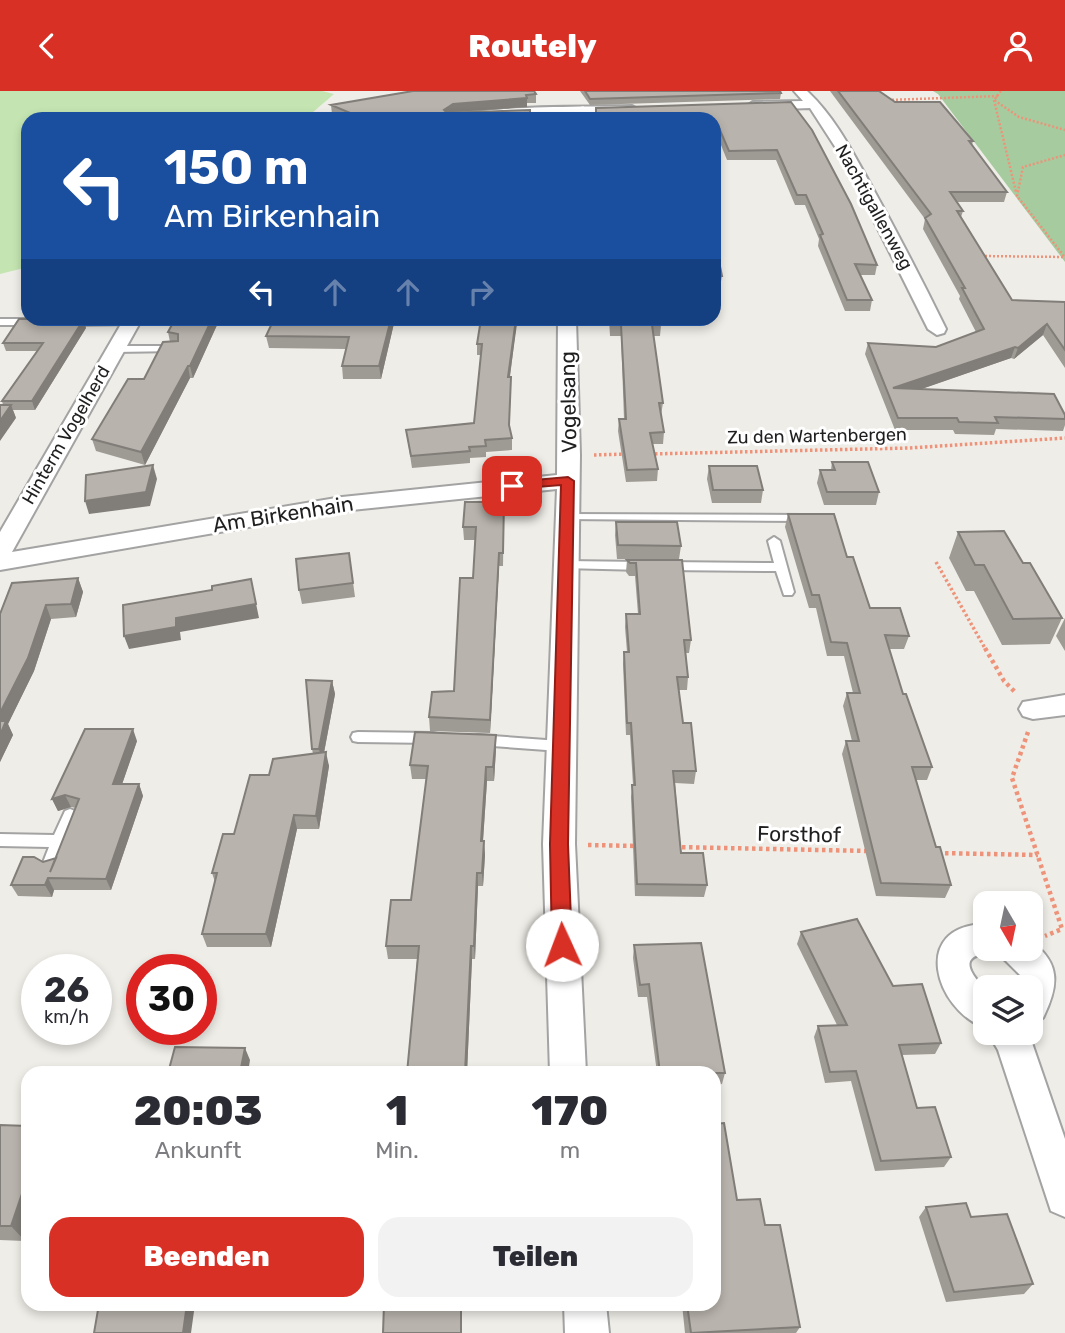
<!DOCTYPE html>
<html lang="de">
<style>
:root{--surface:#fff;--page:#f2f2f3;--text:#2b2b33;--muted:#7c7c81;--accent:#d93025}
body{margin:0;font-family:Rubik,sans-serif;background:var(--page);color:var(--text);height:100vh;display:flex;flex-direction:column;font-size:26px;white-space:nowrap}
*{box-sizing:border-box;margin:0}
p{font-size:23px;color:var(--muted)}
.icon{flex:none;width:38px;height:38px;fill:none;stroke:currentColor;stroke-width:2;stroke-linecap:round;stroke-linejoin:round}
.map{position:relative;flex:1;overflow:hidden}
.drawer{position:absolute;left:21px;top:975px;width:700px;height:245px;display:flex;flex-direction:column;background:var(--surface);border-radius:21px;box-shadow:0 4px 10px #0003}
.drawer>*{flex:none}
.guide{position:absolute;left:21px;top:21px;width:700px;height:214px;border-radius:21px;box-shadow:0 4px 10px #0003;background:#1a4fa0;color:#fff;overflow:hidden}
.needle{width:46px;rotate:171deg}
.controls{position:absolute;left:973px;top:800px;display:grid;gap:14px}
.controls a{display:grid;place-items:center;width:70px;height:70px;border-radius:14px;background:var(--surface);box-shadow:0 4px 10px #0003;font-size:35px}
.speed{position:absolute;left:21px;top:863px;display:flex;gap:14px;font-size:35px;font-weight:700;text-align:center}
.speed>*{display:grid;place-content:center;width:91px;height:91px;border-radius:50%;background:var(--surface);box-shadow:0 4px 10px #0003;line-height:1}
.speed small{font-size:18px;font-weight:400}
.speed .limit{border:10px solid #d22;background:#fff;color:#111}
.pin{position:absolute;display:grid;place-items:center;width:60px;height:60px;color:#fff;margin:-30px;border-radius:14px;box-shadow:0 4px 10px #0006}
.me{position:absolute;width:77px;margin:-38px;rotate:358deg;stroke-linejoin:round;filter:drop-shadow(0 0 5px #0008)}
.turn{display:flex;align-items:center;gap:24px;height:147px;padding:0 28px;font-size:32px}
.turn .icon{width:91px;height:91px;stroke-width:2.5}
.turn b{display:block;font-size:49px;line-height:60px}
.lanes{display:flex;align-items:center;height:66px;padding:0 28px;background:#0003;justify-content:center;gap:35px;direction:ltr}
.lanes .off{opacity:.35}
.eta{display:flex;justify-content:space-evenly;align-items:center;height:119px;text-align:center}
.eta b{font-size:42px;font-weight:800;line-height:49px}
.cta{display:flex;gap:14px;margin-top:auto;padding:14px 28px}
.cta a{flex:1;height:80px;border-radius:21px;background:var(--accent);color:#fff;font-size:28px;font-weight:800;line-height:80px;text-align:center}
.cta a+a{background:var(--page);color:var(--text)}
header{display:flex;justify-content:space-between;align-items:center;height:91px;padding:0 28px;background:var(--accent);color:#fff;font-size:32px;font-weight:800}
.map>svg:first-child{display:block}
</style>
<header><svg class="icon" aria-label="back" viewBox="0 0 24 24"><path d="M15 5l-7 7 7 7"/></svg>Routely<svg class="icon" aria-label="person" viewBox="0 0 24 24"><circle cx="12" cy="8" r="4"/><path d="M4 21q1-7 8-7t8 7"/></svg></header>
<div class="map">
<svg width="1065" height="1242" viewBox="0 0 1065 1242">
<rect width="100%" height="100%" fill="#efede7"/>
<path fill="#c4e5b1" d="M0,0H322L334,3L305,28H28V176L0,183Z"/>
<path fill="#a6cb9f" d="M933,0H1065V171L938,3Z"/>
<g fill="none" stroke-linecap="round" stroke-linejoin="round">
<g stroke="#a3a3a3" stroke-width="4">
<path id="service" d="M0,228H36L41,231L36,234H0Z
M131,228L134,229V233L66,234L61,231L66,228Z
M176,255L179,256V260L115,261L110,258L115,255Z
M567,423L804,424L810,427L804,430L563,428V424Z
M774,446L780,450L794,501L792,504H784L776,480L664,479L658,475L664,471L774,472L768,450Z
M566,470L643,471L649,475L643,479L562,477L560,474Z
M358,641L433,642L438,643L440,647L438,651L433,652L358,651L353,650L351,646L353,642Z
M478,644L560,650L565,651L567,655L565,659L560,660L478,654L473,653L471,649L473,645Z
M70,718L75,720L78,724L56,779L50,780L44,779L42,774L49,756L0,755V743L54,744L65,720Z"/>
</g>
<g stroke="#a3a3a3" stroke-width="4">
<path id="minor" d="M794,0H807C835,26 852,60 871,94C897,141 922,189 946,238L944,242L937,244L928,238L843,68L810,17L753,19L747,15L753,11L803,10Z
M632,15L639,19L637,22L447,28C464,14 602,16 632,15Z
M124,228H142L12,461L342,406L557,384L558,228H576L580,364L575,753L586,982H550L543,753L557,398L342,420L0,479V441Z
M1065,604V624L1033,628L1023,625L1019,618L1023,611Z
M985,833V858H996C979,864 958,865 977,889C980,892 984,894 985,897C989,907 985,927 985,937C935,918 910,835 985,833Z
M1031,850C1062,873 1058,896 1043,927L1031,932V896H1021L1020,884L1004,868L999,858H1031Z
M988,942H1028L1031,949L1065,1048V1126L1051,1120L998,959Z
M564,1213H606L609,1242H565Z"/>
</g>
<path stroke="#ee9379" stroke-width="2.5" stroke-dasharray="2 2" stroke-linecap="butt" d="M1001,0L994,9L1019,26L1065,39
M888,9L999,5
M994,9L1016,101
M981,165L1065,166
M1064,165L1017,105L1023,76L1065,64"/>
<path stroke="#ee9379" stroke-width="3.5" stroke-dasharray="2.5 2.5" stroke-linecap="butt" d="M650,363L909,357L1065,347
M594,364L627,363
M936,471L986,559"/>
<path stroke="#ee9379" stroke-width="4.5" stroke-dasharray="3.5 3.5" stroke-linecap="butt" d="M985,557L1004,590L1016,602
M1028,641L1012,687L1062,838L1045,845
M588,754L638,755
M675,756L869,760
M938,762L1038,764"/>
<use href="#service" fill="#fff" fill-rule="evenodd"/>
<use href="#minor" fill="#fff" fill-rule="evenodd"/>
</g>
<path fill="#9e9a94" d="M580,0H780L781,2L780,8L590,14Z
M830,0H879L895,11L973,50L972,54L1007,101L1004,111H957L963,120L961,126L1012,209L1065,211V277L1043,244L1014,268L1011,267L921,298L1065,324V334L1063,340L996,338L994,344L955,343L953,339H895L865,263L868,252L936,256L976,241L959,208L960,205L923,138L925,128Z
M536,3V12H527V16L453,22L530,28H327L336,25L332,23L331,14Z
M791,11L877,174L875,184H860L872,209L870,220H845L818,155L819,148L805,114H795L776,69H727L715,39H714V28H595L596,17Z
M714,146L722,185L720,196L714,195Z
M212,228H216L217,234L193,287H190L145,374L96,360L92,348L144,288L170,251L168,241Z
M274,228H395L381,288H343L342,275L346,258L269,257L266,245Z
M481,228H517L510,286H511V298L509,337L512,347V359L486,361V366L470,367V372L412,377L406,339L474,332L481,264H477V253Z
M609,228H660L661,234L660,245H653L663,312L661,324L664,341L663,353H652L658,378L657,390L626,391L618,340L619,328H624L621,245H610Z
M86,237L35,319H13L16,327L3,314L2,310L37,260H6L3,252Z
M832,371L879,401L876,414H824L817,392L820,379H831Z
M709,375L763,399L761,412H712L707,388Z
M504,411L503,475H499L490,642L430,640L429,626L454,600L473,487L475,449H464L463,436Z
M788,423L847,466L870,517L909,545L904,558H889L903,603L932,676L927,689H916L936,756L951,794L945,807L876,805L842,663L846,650H852L843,615L847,602H853L844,565H827L816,517H809L785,436Z
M616,431L681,455L679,468H617L615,444Z
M958,441L1023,472L1062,527L1050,553L1002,554L974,500H966L949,467Z
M349,462L355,506L302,513L299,499Z
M627,469H682L691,549L689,562H686L688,586L687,599H679L683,632L696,680L694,693L675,692L681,762L707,794L704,806L635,805L631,706L633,694L630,644H626L623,573L624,561H627L625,536L626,523H638L635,485H629L626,481Z
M78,487L83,501L76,526L51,528L34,580L8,633L13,644L0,671V523Z
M1065,527V560L1056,545Z
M332,590L335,603L324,662L329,675L319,738H297L271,856H207L202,843L215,791L212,782L269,684L313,663L312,658Z
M496,644V658L494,690H487L483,750L485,764L483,795H478L475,868H472L467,982H407L417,868H388L386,855L411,809L426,688H412L410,674Z
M137,650L122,693H139L143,705L111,799H54L52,806L18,805L11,794L43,771L56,767L76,717L71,716L58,720L52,708Z
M801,841L893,895L941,952L935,963L902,964L917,1017L951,1066L944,1076L875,1080L851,990L825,992L814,946L818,935L837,934L797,853Z
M634,854L725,982L722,993L714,994V982H657L647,906H638L633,867Z
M0,1034L25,1150L0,1149Z
M737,1109L800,1236L796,1242H685L682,1213H714Z
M926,1116L971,1126L1033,1193L1024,1203L946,1211L919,1126Z"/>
<path fill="#817d78" d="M527,7V16L454,21L444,28V19L453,13Z
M84,228L86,237L35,319L32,310Z
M212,228H216L217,234L193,287L190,275Z
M391,228H395L381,288L379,275Z
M516,228L517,233L508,298V286Z
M1047,233L1043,244L1014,268L1018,257Z
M1015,256L1011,267L890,309L893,297Z
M188,275L190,287L145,374L141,361Z
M11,314L16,327L0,350V330Z
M153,374L157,388L150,415L89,423L85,410Z
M499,462V475L490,642V629Z
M78,487L83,501L76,526L71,513Z
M251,488L259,527L180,541L181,549L129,558L124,545L176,527Z
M46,514L51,528L34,580L8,633L13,644L0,671V622Z
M332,590L335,603L322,672L319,658Z
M133,638L137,650L118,705L113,693Z
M496,644V658L494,690L493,676Z
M326,661L329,675L319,738L316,725Z
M486,676L487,690L482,764L481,750Z
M139,693L143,705L111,799L106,788Z
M65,704L71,716L58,720L52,708Z
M294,724L297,738L271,856L266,843Z
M484,750L485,764L483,795L482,782Z
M477,782L478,795L475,868L474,855Z
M48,787L54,799L52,806L45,794Z
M471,855L472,868L467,982H465Z
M245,957L250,969L248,982H240Z
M28,1085V1142L25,1150L11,1135Z
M187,1213H195L191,1242H183Z
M461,1213H462V1242H461Z"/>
<path fill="#b8b3ac" stroke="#817d78" stroke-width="2" d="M413,0H534L536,3L526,4L527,7L453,13L444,19L447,22L530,19V28L327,27L348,21L331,14Z
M585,0H780L781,2L590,8Z
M838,0H879L895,11H940L973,50H969L1007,101H950L963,120H957L1012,209L1065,211V259L1047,233L1018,257L1015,256L893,297L1054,303L1065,324V328L995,326L998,332L959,331L957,327H898L868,252L936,256L984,238L962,197H965L925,127L931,123Z
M791,11L812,39L851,113L877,174L855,173L872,209H847L820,144L823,143L806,104H797L777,59L729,60L716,30H714V28H596V17Z
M714,146L722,185H714Z
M19,228H84L32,310H2L43,252H3Z
M175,228H212L190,275H188L141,361L92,348L128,288H144L163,251L178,250V243L168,241Z
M274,228H391L379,275H342L349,246L266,245Z
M481,228H516L508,286H511L509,334L512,347L485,349L486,355L469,356L470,360L411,365L406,339L474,332L482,253H477Z
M610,228H660L661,234H652L663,312H659L664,341L650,342L658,378L627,379L619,328H626L621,234H611Z
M0,314H11L0,330Z
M832,371H868L879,401H827L820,379H835Z
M153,374L146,401L85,410L86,384Z
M709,375H757L763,399H713Z
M465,411H504L503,462H499L490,629L429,626L432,601L454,600L460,487H473L476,436H463Z
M788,423H834L847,466H853L870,517H900L909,545L885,544L903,603H906L932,676H912L936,756H940L951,794L881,792L846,650H859L847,602H860L847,552L831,551L819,504H812Z
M616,431H677L681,455L618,454Z
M1004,440L1023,472H1030L1062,527L1013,528L984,474H975L958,441Z
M349,462L353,492L299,499L296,468Z
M627,469H682L691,549H684L688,586H677L683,632H691L696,680H673L681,762H703L707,794L637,793L632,694H635L631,632H627L624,561H629L626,523H640L636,472H630Z
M78,487L71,513L46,514L28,567L0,622V523L12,492Z
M251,488L256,513L176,527V536L124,545L123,514L212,499V495Z
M306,589L332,590L319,658H312Z
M0,630H6L0,644Z
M85,638H133L113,693H139L106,788L48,787L45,794H11L23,766H34L43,771L56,767L50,781L79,708L65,704L52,708Z
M415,641L496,644L493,676H486L481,750H484L482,782H477L474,855H471L465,982H407L419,855H386L391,809H411L428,675L410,674Z
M326,661L316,725L294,724L266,843H202L217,782H212L223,743H234L250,684H269L273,668Z
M857,828L893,895L922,893L941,952L899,954L917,1017L935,1016L951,1066L881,1070L856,980L830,981L818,935L847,934L801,841Z
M701,852L725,982H660L649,893L640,894L634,854Z
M175,956L245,957L240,982H168Z
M724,1032L737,1109L760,1108L765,1134H780L800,1236L691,1242L687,1213H714V1033Z
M0,1034L28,1035V1085L11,1135H0Z
M966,1112L971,1126L1007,1123L1033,1193L954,1201L926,1116Z
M99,1213H187L183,1242H94Z
M384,1213H461V1242H383Z"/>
<path fill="#d93025" stroke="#8d1f18" stroke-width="2" d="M568,386L574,390L568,753L572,854L569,860L562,863L555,860L552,854L550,753L561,394L512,398L506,395L512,391Z"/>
<g text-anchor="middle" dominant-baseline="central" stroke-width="6" stroke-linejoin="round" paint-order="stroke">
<g font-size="18" fill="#1f1f1f" stroke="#fff">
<text transform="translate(874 116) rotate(61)">Nachtigallenweg</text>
<text transform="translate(66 344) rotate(-60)">Hinterm Vogelherd</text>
<text transform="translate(817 345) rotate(-1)">Zu den Wartenbergen</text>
</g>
<g font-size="21" fill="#1f1f1f" stroke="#fff">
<text transform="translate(568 311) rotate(-91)">Vogelsang</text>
<text transform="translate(283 423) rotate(-9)">Am Birkenhain</text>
<text transform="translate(799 743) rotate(1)">Forsthof</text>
</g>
</g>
</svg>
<div class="controls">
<a><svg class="needle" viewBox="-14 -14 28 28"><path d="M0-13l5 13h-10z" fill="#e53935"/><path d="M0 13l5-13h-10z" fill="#7c7c81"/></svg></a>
<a><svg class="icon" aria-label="layers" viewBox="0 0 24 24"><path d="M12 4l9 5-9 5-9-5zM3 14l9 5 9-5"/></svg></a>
</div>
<div class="speed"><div>26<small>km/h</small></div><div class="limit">30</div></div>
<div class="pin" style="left:512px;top:395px;background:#d93025"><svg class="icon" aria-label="arrive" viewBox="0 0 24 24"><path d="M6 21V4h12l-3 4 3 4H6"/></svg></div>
<svg class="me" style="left:562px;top:854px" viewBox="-20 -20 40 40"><circle r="19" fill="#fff"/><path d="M0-13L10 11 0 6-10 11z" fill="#d93025"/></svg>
<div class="guide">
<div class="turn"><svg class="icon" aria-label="left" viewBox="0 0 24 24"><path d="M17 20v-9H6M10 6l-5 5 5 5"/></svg><div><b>150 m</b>Am Birkenhain</div></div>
<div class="lanes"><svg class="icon" aria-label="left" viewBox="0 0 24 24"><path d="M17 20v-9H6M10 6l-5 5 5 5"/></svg><svg class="icon off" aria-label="ahead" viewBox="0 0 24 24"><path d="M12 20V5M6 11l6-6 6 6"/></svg><svg class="icon off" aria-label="ahead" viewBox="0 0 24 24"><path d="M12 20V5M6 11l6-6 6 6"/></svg><svg class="icon off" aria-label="right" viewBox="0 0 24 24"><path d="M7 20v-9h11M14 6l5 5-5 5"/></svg></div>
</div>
<section class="drawer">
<div class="eta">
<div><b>20:03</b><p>Ankunft</p></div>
<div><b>1</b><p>Min.</p></div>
<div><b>170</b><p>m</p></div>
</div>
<div class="cta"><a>Beenden</a><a>Teilen</a></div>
</section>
</div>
